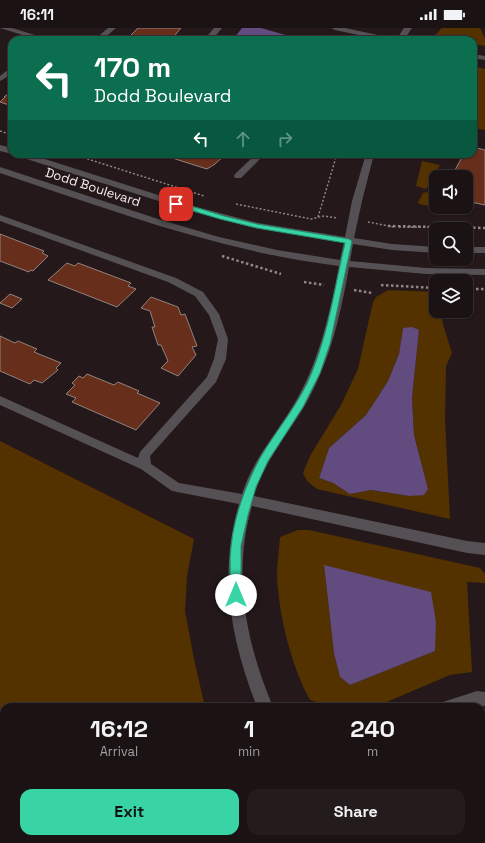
<!DOCTYPE html>
<style>
:root{--surface:#1b1214;--page:#241b1d;--text:#f1f3f6;--muted:#a09ea0;--line:#393234;--accent:#38d4a6}
body{margin:0;font-family:"Space Grotesk",sans-serif;background:var(--page);color:var(--text);height:100vh;display:flex;flex-direction:column;font-size:15px;white-space:nowrap}
*{box-sizing:border-box;margin:0}
p{font-size:13px;color:var(--muted)}
.icon{flex:none;width:22px;height:22px;fill:none;stroke:currentColor;stroke-width:2;stroke-linecap:round;stroke-linejoin:round}
.map{position:relative;flex:1;overflow:hidden}
.panel{position:absolute;left:0px;top:675px;width:485px;height:140px;display:flex;flex-direction:column;background:var(--surface);border-radius:12px 12px 0 0;box-shadow:0 1px 3px #0004,0 0 0 1px var(--line)}
.panel>*{flex:none}
.hud{position:absolute;left:8px;top:8px;width:469px;height:122px;border-radius:12px;box-shadow:0 1px 3px #0004,0 0 0 1px var(--line);background:#0b6e4f;color:#fff;overflow:hidden}
.controls{position:absolute;left:429px;top:142px;display:grid;gap:8px}
.controls a{display:grid;place-items:center;width:44px;height:44px;border-radius:8px;background:var(--surface);box-shadow:0 1px 3px #0004,0 0 0 1px var(--line);font-size:20px}
.pin{position:absolute;display:grid;place-items:center;width:34px;height:34px;color:#fff;margin:-17px;border-radius:8px;box-shadow:0 2px 6px #0006}
.me{position:absolute;width:44px;margin:-22px;rotate:0deg;stroke-linejoin:round;filter:drop-shadow(0 0 3px #0008)}
.turn{display:flex;align-items:center;gap:14px;height:84px;padding:0 20px;font-size:18px}
.turn .icon{width:52px;height:52px;stroke-width:2.5}
.turn b{display:block;font-size:28px;line-height:34px}
.lanes{display:flex;align-items:center;height:38px;padding:0 20px;background:#0003;justify-content:center;gap:20px;direction:ltr}
.lanes .off{opacity:.35}
.eta{display:flex;justify-content:space-evenly;align-items:center;height:68px;text-align:center}
.eta b{font-size:24px;font-weight:700;line-height:28px}
.cta{display:flex;gap:8px;margin-top:auto;padding:8px 20px}
.cta a{flex:1;height:46px;border-radius:12px;background:var(--accent);color:#111;font-size:16px;font-weight:700;line-height:46px;text-align:center}
.cta a+a{background:var(--page);color:var(--text)}
.status{display:flex;justify-content:space-between;align-items:center;height:28px;padding:0 20px;background:var(--surface);direction:ltr}
.status svg{height:11px;fill:currentColor}
.map>svg:first-child{display:block}
</style>
<div class="status"><b>16:11</b><svg viewBox="0 0 49 12"><path d="M0 12V9h3v3zM5 12V6h3v6zM10 12V3h3v9zM15 12V0h3v12zM26 1h20v11H26zM47 4h2v5h-2z"/></svg></div>
<div class="map">
<svg width="485" height="815" viewBox="0 0 485 815">
<rect width="100%" height="100%" fill="#24181a"/>
<path fill="#533200" fill-rule="evenodd" d="M442,0H480L485,10V18L473,16V12H453L434,8Z
M473,38L485,41V102L473,100Z
M422,133L440,137L426,161L416,158Z
M426,164L436,167V179H445L444,181L419,176L418,174L423,165Z
M388,262L436,264V283H447L444,285L442,293L452,325L446,338L445,391L450,491L317,461L307,453L303,445L310,428L341,377L358,341L373,274L376,269ZM403,300L419,302L412,370L414,407L428,461L409,468L371,462L350,466L333,455L319,450L329,420L366,387L388,353L399,326Z
M0,413L194,511L187,548L185,583L194,631L205,679H4V772L0,770Z
M298,502H309L480,540L485,546V555L467,554L472,644L450,647L375,679H334L310,672C291,637 279,588 277,549C277,536 279,522 280,509ZM324,537L435,623L350,657L340,649L334,626Z
M485,691V736L481,728V692Z"/>
<path fill="#614b7f" d="M242,0H261L303,12H238L234,10Z
M412,299L419,302L412,370L414,407L428,461L424,467L409,468L371,462L350,466L333,455L319,450L329,420L366,387L388,353L399,326L403,300Z
M324,537L431,564L436,594L435,623L350,657L340,649L334,626Z
M481,728L485,736V815H428L426,811H481Z"/>
<path fill="#662e1b" stroke="#92837e" d="M138,0H181L171,12H128V10Z
M12,63V78L0,74L5,69H4Z
M473,119L485,122V177L466,173V149H451L464,126H473Z
M171,126H226L215,136L207,141L169,129Z
M0,206L44,223L42,225L48,228L33,243L31,242L29,244L0,233Z
M67,235L75,238L78,235L131,255L128,258L136,261L117,279L48,252Z
M10,266L22,271L12,280L0,275Z
M151,269L178,279L181,287L185,286L197,318L192,319L196,327L178,348L161,340L168,333L161,317H158L152,299H155L150,283L141,280Z
M0,308L15,315L18,313L37,321L34,324L61,335L56,340L58,342L42,355L34,352L30,356L0,343Z
M87,346L114,357L118,354L139,363L137,365L160,375L136,402L72,374L76,370L66,366L75,357L72,355L79,348L83,350Z"/>
<g fill="none" stroke-linecap="round" stroke-linejoin="round">
<path stroke="#918688" stroke-width="1.5" stroke-dasharray="2 2" stroke-linecap="butt" d="M0,103L12,107
M72,126L204,168
M236,176L311,191L324,188L337,190
M318,189L337,126
M368,194L394,199
M399,199H439"/>
<path stroke="#918688" stroke-width="2.5" stroke-dasharray="2.5 2.5" stroke-linecap="butt" d="M388,198L485,200
M222,228L281,246
M304,254L324,257
M381,257L436,260
M466,261H485
M354,262L372,265"/>
<path fill="#555053" fill-rule="evenodd" d="M0,0H12L51,12H39Z
M108,0H116L102,12H94Z
M214,0H222L212,12H204Z
M331,0H345L392,10L396,12H382L335,2Z
M404,0H412L404,12H396Z
M473,26L485,28V32L473,30Z
M9,41H12V46L0,53V48Z
M0,117L12,120V126L0,123Z
M16,126H29L193,178L258,195L345,209L352,173L366,126H374L362,173L354,210L392,216L436,219V225L392,222L353,216L350,233L426,240L485,241V247L426,246L349,239C341,285 331,329 309,370C291,403 265,431 254,468L467,513L485,515V527L467,525L252,478C232,546 246,615 273,679H257C231,613 218,546 239,476L172,463L141,441L0,377V368L138,430L140,424L207,349L214,331L218,311L209,287L195,268L168,254L0,193V187L176,250L203,264L219,286L228,311L226,331L216,354L150,428L151,436L179,455L242,466C253,430 279,403 297,371C320,330 330,284 339,238C222,224 111,182 0,145V139L158,191L219,209L277,222L340,232L344,214L254,200L187,182L17,128Z
M256,126H265L241,150H235L234,148L235,146Z
M466,219H485V225H466Z
M477,663L485,664V678L440,679L443,674Z
M0,796L4,797V811H31L32,815H9L8,813L4,814L0,813Z
M235,811H259L258,815H234Z
M317,811H334L335,815H318Z"/>
</g>
<path fill="#38d4a6" stroke="#248a6c" d="M173,174H178L224,188L257,196L349,211L352,213L330,316L320,345L303,379L268,433L256,459L248,487L241,518V567L239,570L236,572L232,570L230,567C231,551 229,534 231,519C234,488 246,456 260,430C277,401 300,375 312,344C329,303 335,257 345,215L257,200L220,191L173,177Z"/>
<g text-anchor="middle" dominant-baseline="central" stroke-width="4" stroke-linejoin="round" paint-order="stroke">
<g font-size="13" fill="#f7eeef" stroke="#24181a">
<text transform="translate(93 159) rotate(18)">Dodd Boulevard</text>
</g>
</g>
</svg>
<div class="controls">
<a><svg class="icon" aria-label="sound" viewBox="0 0 24 24"><path d="M4 9h4l5-4v14l-5-4H4zM17 9q2 3 0 6"/></svg></a>
<a><svg class="icon" aria-label="search" viewBox="0 0 24 24"><circle cx="10" cy="10" r="6"/><path d="M15 15l6 6"/></svg></a>
<a><svg class="icon" aria-label="layers" viewBox="0 0 24 24"><path d="M12 4l9 5-9 5-9-5zM3 14l9 5 9-5"/></svg></a>
</div>
<div class="pin" style="left:176px;top:176px;background:#d93025"><svg class="icon" aria-label="arrive" viewBox="0 0 24 24"><path d="M6 21V4h12l-3 4 3 4H6"/></svg></div>
<svg class="me" style="left:236px;top:567px" viewBox="-20 -20 40 40"><circle r="19" fill="#fff"/><path d="M0-13L10 11 0 6-10 11z" fill="#38d4a6"/></svg>
<div class="hud">
<div class="turn"><svg class="icon" aria-label="left" viewBox="0 0 24 24"><path d="M17 20v-9H6M10 6l-5 5 5 5"/></svg><div><b>170 m</b>Dodd Boulevard</div></div>
<div class="lanes"><svg class="icon" aria-label="left" viewBox="0 0 24 24"><path d="M17 20v-9H6M10 6l-5 5 5 5"/></svg><svg class="icon off" aria-label="ahead" viewBox="0 0 24 24"><path d="M12 20V5M6 11l6-6 6 6"/></svg><svg class="icon off" aria-label="right" viewBox="0 0 24 24"><path d="M7 20v-9h11M14 6l5 5-5 5"/></svg></div>
</div>
<section class="panel">
<div class="eta">
<div><b>16:12</b><p>Arrival</p></div>
<div><b>1</b><p>min</p></div>
<div><b>240</b><p>m</p></div>
</div>
<div class="cta"><a>Exit</a><a>Share</a></div>
</section>
</div>
